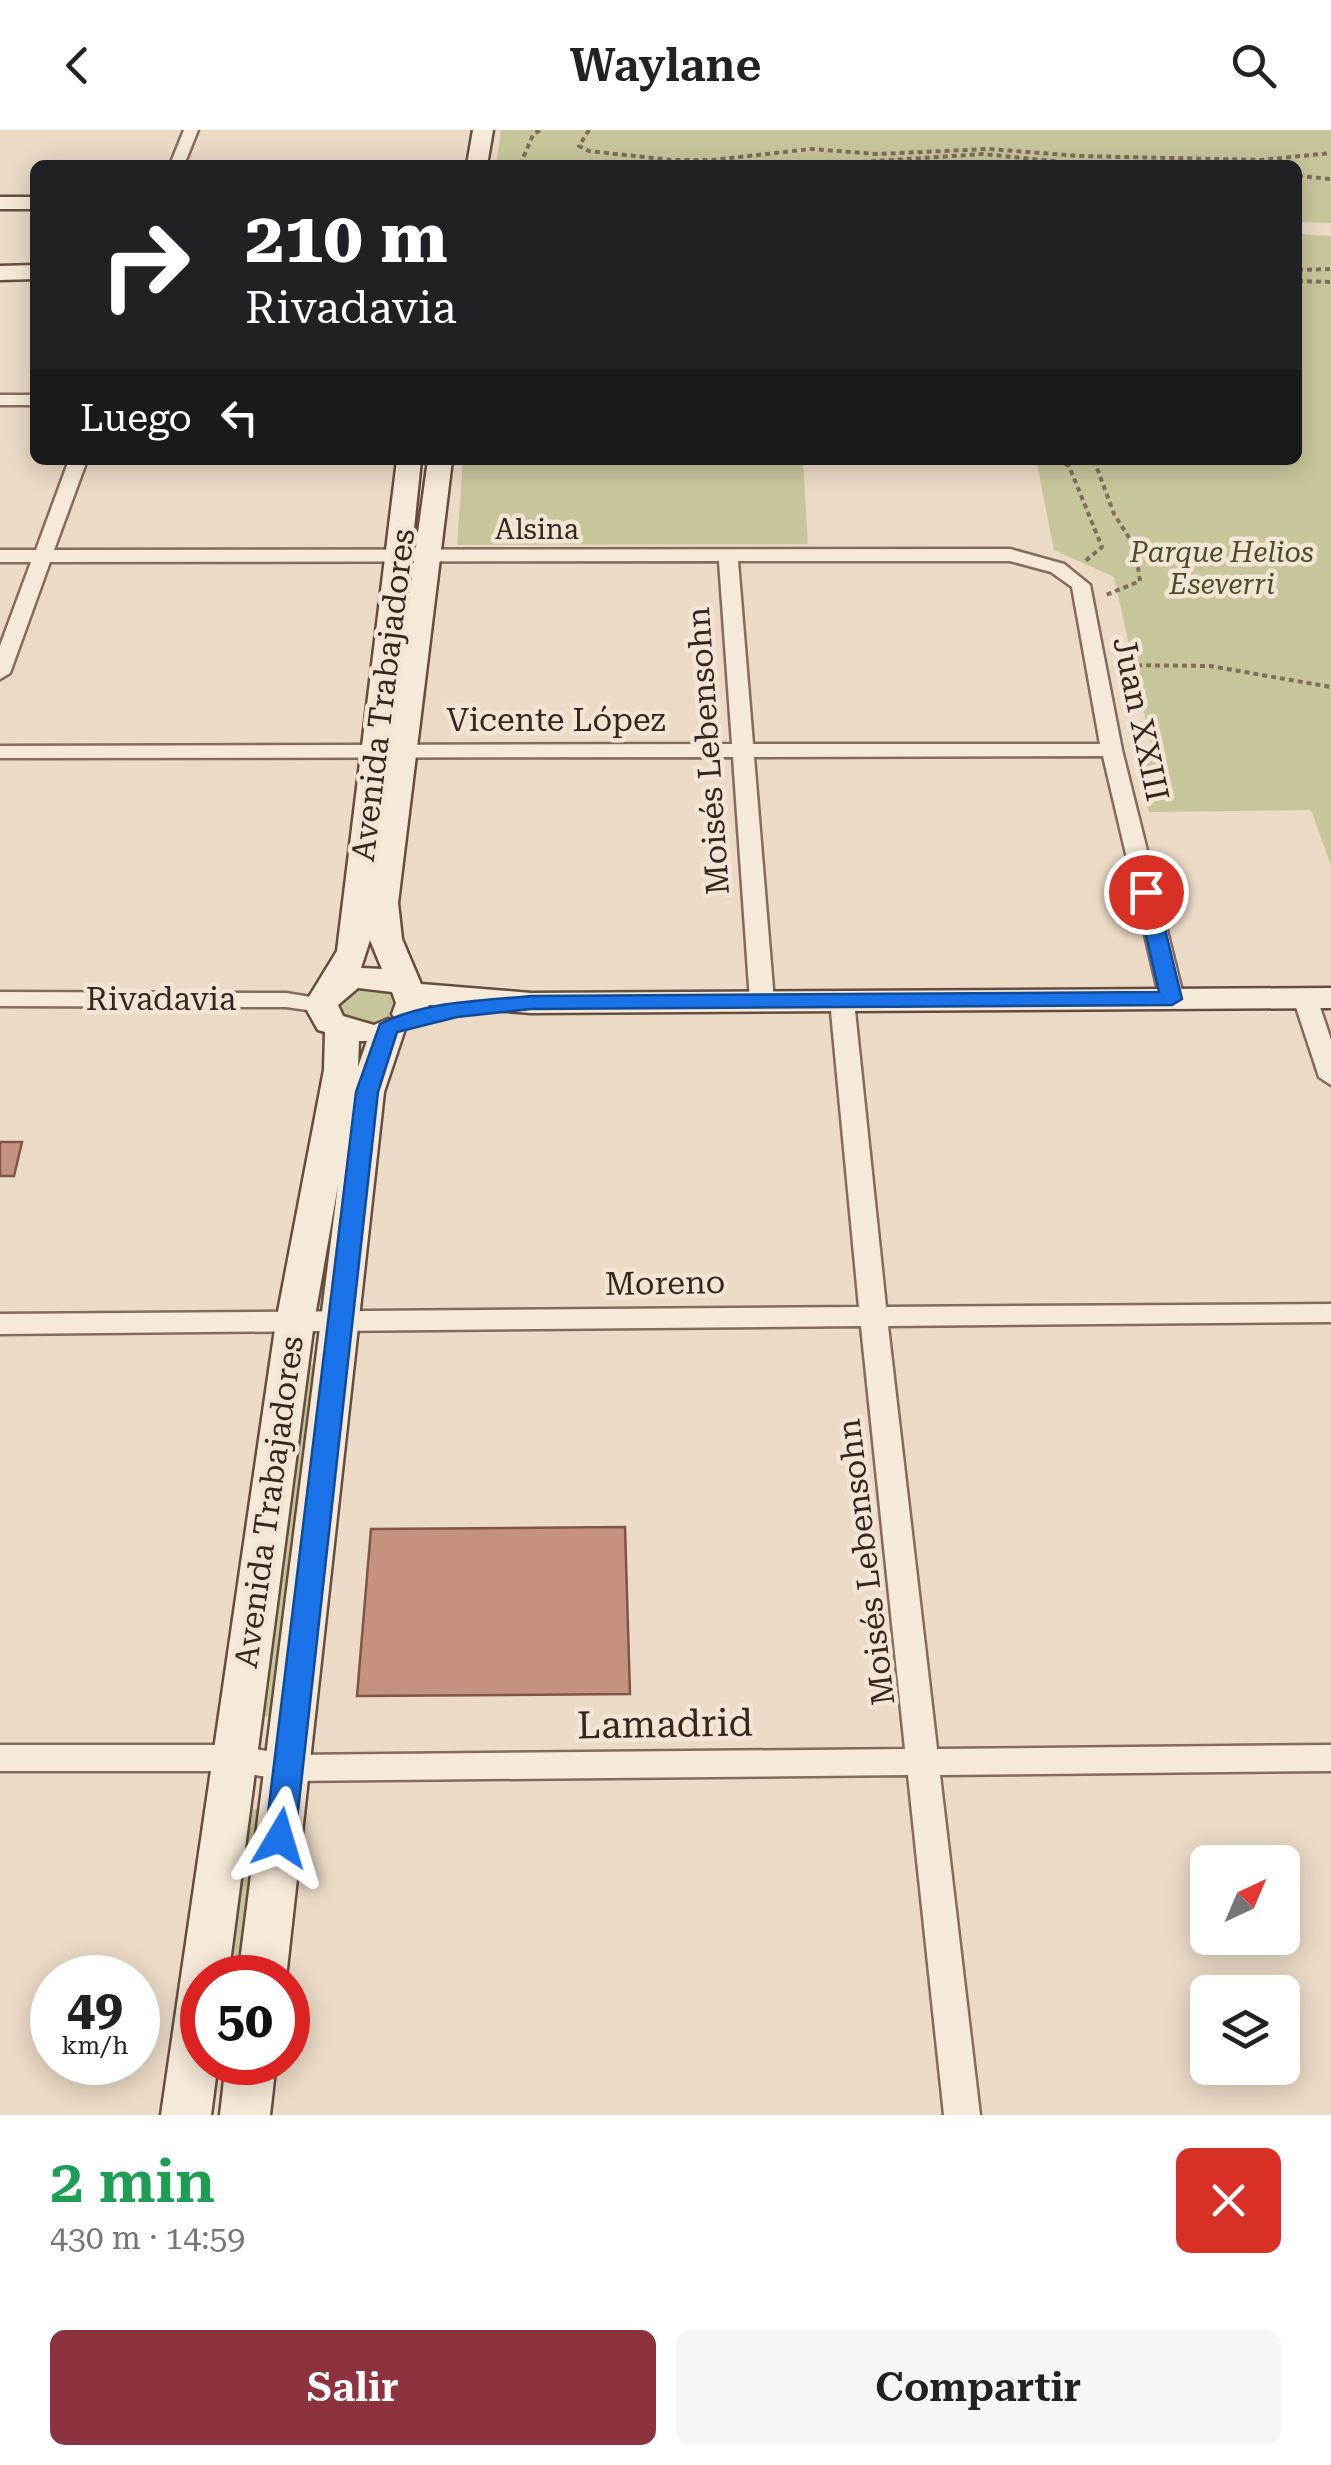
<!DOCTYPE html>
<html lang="es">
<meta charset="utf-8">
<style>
:root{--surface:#fff;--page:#f6f6f6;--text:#222;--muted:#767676;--accent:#8d3340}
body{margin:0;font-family:"Roboto Serif",serif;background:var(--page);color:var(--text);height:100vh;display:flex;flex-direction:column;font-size:38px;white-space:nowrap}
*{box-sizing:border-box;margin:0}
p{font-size:32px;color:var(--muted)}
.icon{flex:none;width:55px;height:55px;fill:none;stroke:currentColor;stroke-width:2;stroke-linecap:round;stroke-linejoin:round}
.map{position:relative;height:1985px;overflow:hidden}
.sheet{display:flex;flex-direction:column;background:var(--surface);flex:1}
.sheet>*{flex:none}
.hud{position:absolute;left:30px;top:30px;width:1272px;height:305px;border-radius:15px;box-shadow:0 5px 25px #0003;background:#202124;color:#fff;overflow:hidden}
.needle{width:65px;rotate:44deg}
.buttons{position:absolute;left:1190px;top:1715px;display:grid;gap:20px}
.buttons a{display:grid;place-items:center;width:110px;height:110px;border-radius:15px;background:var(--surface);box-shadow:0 5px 25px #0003;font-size:50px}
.speed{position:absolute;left:30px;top:1825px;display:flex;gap:20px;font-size:50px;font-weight:700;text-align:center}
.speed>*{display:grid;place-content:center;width:130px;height:130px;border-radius:50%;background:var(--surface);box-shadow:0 5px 25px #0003;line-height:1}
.speed small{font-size:25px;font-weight:400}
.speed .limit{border:15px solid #d22;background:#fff;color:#111}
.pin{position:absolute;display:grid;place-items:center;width:85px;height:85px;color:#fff;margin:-42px;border:5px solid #fff;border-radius:50%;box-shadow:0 2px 10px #0007}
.me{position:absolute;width:110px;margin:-55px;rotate:7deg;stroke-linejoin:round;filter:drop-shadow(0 0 8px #0008)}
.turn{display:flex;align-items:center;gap:35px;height:210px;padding:0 50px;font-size:45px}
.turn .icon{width:130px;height:130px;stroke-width:2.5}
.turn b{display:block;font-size:70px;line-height:85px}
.then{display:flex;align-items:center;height:95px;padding:0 50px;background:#0003;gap:20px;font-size:38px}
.round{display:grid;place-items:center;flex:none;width:105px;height:105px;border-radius:15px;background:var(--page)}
.head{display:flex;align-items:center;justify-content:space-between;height:170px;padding:0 50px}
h1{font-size:60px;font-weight:600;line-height:75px;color:#1e9e55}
.primary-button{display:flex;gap:20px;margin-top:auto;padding:20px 50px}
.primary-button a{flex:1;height:115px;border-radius:15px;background:var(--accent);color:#fff;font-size:40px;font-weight:600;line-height:115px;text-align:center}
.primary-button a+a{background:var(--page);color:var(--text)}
header{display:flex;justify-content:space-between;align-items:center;height:130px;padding:0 50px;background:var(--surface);font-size:45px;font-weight:600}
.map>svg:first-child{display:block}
</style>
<header><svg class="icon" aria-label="back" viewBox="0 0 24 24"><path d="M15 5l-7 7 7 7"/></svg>Waylane<svg class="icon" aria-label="search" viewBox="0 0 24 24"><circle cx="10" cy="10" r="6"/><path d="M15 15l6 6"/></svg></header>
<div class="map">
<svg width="1331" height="1985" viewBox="0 0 1331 1985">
<rect width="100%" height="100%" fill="#eadac6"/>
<path fill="#c7c69b" d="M501,0H1331V93L1298,92V35H496Z
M1298,104L1331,106V735L1311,680L1149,682L1134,626L1152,619L1114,447L1054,420L1037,334L820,330H1298Z
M463,330H803L808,414L457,415Z
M362,856L389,860L398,870L395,882C376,898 355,896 337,881L339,868Z
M309,1234H317L273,1586L264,1587Z
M249,1679H259L238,1847L228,1848Z"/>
<path fill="#c4927f" stroke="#805545" stroke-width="2.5" d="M0,1012H22L14,1046H0Z
M625,1397L630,1564L357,1566L371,1399Z"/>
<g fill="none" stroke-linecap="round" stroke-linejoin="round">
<g stroke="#836c5d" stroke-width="5">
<path id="street" d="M184,0H198L184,35H170Z
M0,265H35V275H0Z
M69,330H87L54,420L1010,419L1064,434L1090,455L1122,620L1184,869L1172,876L1160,869L1103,626L754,627L774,871L762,878L750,871L733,627L0,628V616L732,614L719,431L50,432L10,543L0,549V516L31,432H0V420H36ZM738,431H1010L1051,442L1072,457L1100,614H753Z
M1305,861L1317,868L1331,910V955L1319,947L1293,868Z
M0,862L286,863L329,870L333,875L321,882L286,877L0,876Z
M842,864L854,871L886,1177L1331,1174V1192L888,1196L937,1619L1331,1615V1641L940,1645L980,1985H944L908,1645L289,1651L232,1641H0V1615H232L289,1625L905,1619L861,1196L0,1204V1184L859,1177L830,871Z"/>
</g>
<g stroke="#654e40" stroke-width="5">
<path id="secondary" d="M473,0H493L487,35H467Z
M0,67H35V79H0Z
M35,135V149L0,150V136Z
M397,330H421L401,526L428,330H452L398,773L402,809L421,854L531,863L1331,858V878L531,883L429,875L421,891L400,892L405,899L384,962L286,1848H238L338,1055L314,1192L228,1848H202V1932H218L211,1985H161L276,1192L324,940L325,902L318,900L304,875L337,821ZM370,810L382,839L361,838ZM358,858L392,862L396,873L392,884L397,891L388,889L374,895L343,886L338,875ZM359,911H367L358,937Z
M226,1932H276L270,1985H220Z"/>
</g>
<path stroke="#836c5d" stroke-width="4" stroke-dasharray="5 4" stroke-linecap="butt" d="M589,0L579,16L589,21L671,30H713L811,19L877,24L988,19L1080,26L1261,30L1331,23
M520,35L533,5L540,0
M817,35L983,24L1093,35
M1298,46L1331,49
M1298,140L1331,139
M1298,151L1331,152
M699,330H729
M1057,330L1069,336L1102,417L1083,433
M1094,330L1114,384L1135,417L1140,451L1106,465
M1119,535L1210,536L1331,557"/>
<use href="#street" fill="#f5e9d8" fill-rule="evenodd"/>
<use href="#secondary" fill="#f5e9d8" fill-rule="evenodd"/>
</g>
<path fill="#1a73e8" stroke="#114b97" stroke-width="2.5" d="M1146,756L1156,762L1182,869L1172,875L531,879L457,887L397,902L378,962L295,1708L290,1717L280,1721L269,1717L265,1708L356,962L380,894C425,871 482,871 531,866L1159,862L1136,762Z"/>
<g text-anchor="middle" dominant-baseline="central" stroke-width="9" stroke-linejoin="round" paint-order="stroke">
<g font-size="28" fill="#352720" stroke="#f2e5d5">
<text x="537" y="399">Alsina</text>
</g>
<g font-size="28" font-style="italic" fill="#4b4f28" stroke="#f2e5d5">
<text x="1222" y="422">Parque Helios<tspan x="1222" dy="32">Eseverri</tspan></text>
</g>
<g font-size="32" fill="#352720" stroke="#f2e5d5">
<text transform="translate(383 565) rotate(-83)">Avenida Trabajadores</text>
<text transform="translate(1141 589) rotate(78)">Juan XXIII</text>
<text x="556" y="590">Vicente López</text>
<text transform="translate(708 621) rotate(-94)">Moisés Lebensohn</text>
<text x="161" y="869">Rivadavia</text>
<text transform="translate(665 1153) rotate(-1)">Moreno</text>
<text transform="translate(269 1372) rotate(-82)">Avenida Trabajadores</text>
<text transform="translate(866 1432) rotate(-97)">Moisés Lebensohn</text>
</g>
<g font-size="38" fill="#352720" stroke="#f2e5d5">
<text transform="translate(665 1594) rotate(-1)">Lamadrid</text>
</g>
</g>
</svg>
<div class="buttons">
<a><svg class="needle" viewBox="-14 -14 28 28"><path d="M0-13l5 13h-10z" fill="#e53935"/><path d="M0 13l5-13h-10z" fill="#767676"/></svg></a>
<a><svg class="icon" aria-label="layers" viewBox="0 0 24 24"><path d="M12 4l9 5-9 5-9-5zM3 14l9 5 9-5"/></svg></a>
</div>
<div class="speed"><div>49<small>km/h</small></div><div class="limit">50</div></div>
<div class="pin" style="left:1146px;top:762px;background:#d93025"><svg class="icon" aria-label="arrive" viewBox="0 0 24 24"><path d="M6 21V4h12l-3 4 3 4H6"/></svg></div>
<svg class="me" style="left:280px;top:1708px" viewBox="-20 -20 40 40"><path d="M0-17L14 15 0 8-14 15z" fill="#1a73e8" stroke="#fff" stroke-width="4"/></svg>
<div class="hud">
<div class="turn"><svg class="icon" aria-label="right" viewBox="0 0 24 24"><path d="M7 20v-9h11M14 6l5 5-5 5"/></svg><div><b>210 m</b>Rivadavia</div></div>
<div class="then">Luego<svg class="icon" aria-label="left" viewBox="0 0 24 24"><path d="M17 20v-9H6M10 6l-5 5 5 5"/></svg></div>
</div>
</div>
<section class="sheet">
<div class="head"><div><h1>2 min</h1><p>430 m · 14:59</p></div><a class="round" style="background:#d93025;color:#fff"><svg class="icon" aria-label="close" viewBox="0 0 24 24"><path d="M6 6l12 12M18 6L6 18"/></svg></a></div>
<div class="primary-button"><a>Salir</a><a>Compartir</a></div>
</section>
